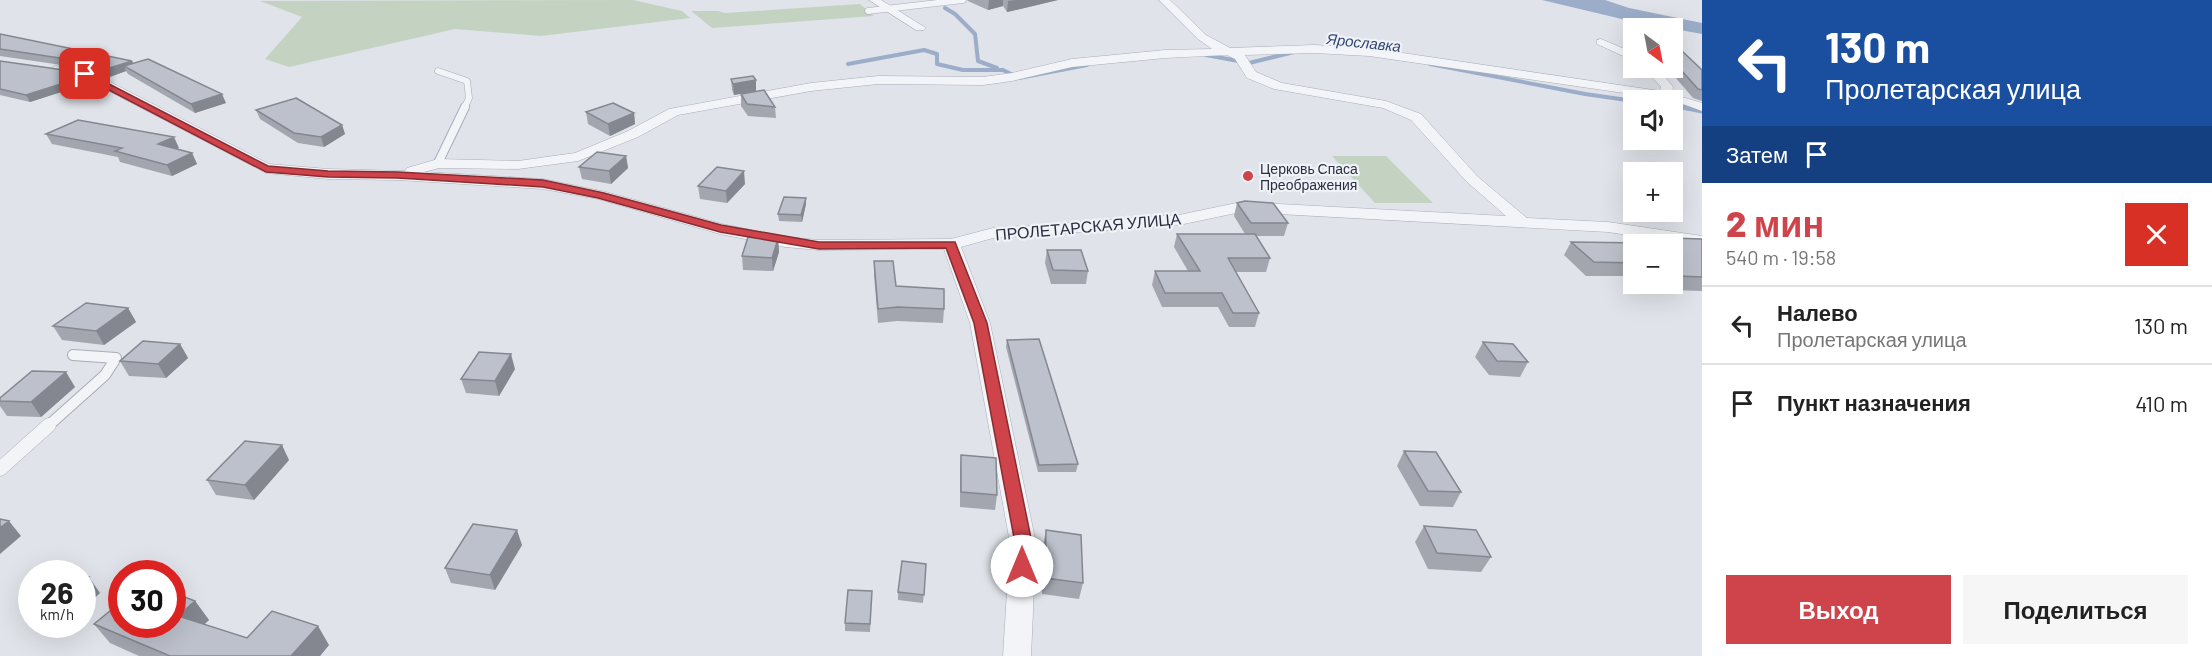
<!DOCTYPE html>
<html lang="ru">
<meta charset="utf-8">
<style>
:root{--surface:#fff;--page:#f6f6f6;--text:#222;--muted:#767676;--line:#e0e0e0;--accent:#cf444b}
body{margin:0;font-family:Barlow,sans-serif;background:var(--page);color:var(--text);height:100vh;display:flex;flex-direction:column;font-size:22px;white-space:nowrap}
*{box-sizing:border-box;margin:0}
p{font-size:20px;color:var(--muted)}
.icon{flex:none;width:33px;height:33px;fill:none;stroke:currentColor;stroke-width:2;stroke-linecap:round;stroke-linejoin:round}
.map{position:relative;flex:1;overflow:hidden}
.side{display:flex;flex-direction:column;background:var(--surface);width:510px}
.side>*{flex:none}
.guide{background:#1a4fa0;color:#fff;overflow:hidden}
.needle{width:39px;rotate:148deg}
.tools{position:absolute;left:1623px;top:18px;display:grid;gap:12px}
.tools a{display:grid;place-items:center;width:60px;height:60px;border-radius:0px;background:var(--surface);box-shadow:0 6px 24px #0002;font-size:30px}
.speed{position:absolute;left:18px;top:560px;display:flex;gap:12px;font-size:30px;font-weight:700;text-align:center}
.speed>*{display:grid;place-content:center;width:78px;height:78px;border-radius:50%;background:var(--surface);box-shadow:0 6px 24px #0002;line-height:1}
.speed small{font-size:15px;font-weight:400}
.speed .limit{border:9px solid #d22;background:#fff;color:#111}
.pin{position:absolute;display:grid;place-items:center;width:51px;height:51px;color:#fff;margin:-26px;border-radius:12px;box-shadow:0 3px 9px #0006}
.me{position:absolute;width:66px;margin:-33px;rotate:0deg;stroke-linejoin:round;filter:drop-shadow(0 0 4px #0008)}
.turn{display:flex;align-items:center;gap:21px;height:126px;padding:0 24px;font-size:27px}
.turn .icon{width:78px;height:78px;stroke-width:2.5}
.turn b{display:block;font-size:42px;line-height:51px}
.then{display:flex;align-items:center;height:57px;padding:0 24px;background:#0003;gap:12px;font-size:22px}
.round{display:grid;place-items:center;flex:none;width:63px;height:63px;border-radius:0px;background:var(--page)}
.summary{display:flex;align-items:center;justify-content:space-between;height:102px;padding:0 24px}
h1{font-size:36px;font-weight:800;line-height:45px;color:var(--accent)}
.button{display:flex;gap:12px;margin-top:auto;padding:12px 24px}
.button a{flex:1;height:69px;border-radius:0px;background:var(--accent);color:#fff;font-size:24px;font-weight:800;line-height:69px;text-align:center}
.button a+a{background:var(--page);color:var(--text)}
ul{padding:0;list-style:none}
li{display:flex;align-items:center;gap:18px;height:78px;padding:0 24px;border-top:2px solid var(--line)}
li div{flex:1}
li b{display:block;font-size:22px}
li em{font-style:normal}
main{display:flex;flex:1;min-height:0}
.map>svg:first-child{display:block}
</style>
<main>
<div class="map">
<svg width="1702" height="656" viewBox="0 0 1702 656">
<rect width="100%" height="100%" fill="#e0e3e9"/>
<path fill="#c4d3c1" d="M633,0L682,11L690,18L541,36L455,29L289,67L265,59L302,17L260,1Z
M860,4L874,16L712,28L691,11H718L725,13Z
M1332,156H1386L1433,203H1375Z"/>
<path fill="#9badc9" d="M1542,0H1605L1629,8L1702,23V34L1626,20Z"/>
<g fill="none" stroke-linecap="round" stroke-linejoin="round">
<path stroke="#9badc9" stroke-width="4" d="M945,8L955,14L975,34L978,61L997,68
M1206,55L1249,63L1294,52
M848,64L924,50L937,54V64L963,70H1003L1013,75
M1430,64L1585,94L1634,101
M1019,78L1087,65
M1672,105L1690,109"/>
<path stroke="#9badc9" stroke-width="5" d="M1683,107L1702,111"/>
<g stroke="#a9adb7" stroke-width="7">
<path id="lane-far3" d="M868,11L963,0
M438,71L467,81L469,98L464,109"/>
</g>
<g stroke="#a9adb7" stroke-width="10">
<path id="lane-far2" d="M438,163L465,107"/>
</g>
<g stroke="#a9adb7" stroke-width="12">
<path id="lane-far1" d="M48,426L105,375L116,358L73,355"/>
</g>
<g stroke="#a9adb7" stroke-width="15">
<path id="lane" d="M0,469L49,425"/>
</g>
<g stroke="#a9adb7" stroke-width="1">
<path id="street" d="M869,0H881L926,28L924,30H916Z
M1159,0H1170L1206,35L1230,48L1314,45L1369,48L1660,91L1661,87L1644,68H1658L1673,87L1672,94L1702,103V111L1672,100L1369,56L1314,53L1245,55L1256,72L1282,83L1386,101L1421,114L1477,176L1527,218L1608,222L1702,236V246L1608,232L1241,212L1179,225L993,238L961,247L990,323L1036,543L1031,656H1003L1010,543L970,323L944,249L819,250L785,247L720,234L598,199L543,189L398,180L328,179L266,173L82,77L55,74L49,70L55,66L89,71L269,164L328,169L405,171L407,168L438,159L518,161L575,153L628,131L669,109L811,83L878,76L983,77L1012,73L1072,59L1165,50L1212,49L1198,39ZM1227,55L1235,59L1247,78L1274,89L1383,108L1411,120L1467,182L1506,216L1241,202L1179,215L993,228L951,239L819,240L785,237L722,224L606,192L543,179L424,172L439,168L518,169L578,161L638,137L678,115L811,91L878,84L983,85L1012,81L1072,67L1165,58Z
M1601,39L1634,53V61L1597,44V40Z"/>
</g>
<use href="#lane-far3" stroke="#f3f4f7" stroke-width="6"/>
<use href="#lane-far2" stroke="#f3f4f7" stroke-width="8"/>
<use href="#lane-far1" stroke="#f3f4f7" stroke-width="10"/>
<use href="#lane" stroke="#f3f4f7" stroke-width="14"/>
<use href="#street" fill="#f3f4f7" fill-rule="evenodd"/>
</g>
<path fill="#a3a6af" d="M967,0H1058L1007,12L1003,6L988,10L968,1Z
M0,34L132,61L133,63L226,103L195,113L128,74L126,71L107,78L89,69L0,56Z
M0,61L86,76L89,83L30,102L0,95Z
M1673,61L1702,70V101L1693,98L1669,70L1670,68H1672Z
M731,79L756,91L734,95L732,90Z
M741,94L775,107L776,118L748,116L741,106Z
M256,110L342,125L345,134L324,147L298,143L260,119Z
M586,112L634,113L635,124L610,136L588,124Z
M46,134L179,148L177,149L192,153L197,164L172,176L120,162L118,157L52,144Z
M626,156L628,168L611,184L582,179L579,167Z
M745,184L727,203L700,199L698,186Z
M1237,203L1288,223L1284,236H1256L1270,258L1266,272H1235L1259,313L1255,327H1229L1218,307H1162L1152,285L1155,271H1188L1174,247L1177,234H1245L1234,216Z
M806,204L802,222L779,221L778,214Z
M1638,237L1702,239V291L1669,290L1662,284H1672V244H1634V276H1586L1564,255L1571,242H1634Z
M778,239L779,252L773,271L743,270L742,256Z
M1047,250L1088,271L1086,284H1051L1045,263Z
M874,261L896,286L944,309L943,323L897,321L878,323L874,275Z
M128,308L136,322L104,345L62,340L53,326Z
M1007,340L1078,464L1076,472H1038L1006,347Z
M1483,342L1528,362L1520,377L1489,375L1475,357Z
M180,344L188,358L166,378L129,376L120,361Z
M515,369L499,396L466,393L461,379Z
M75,387L41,417L7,416L0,406V398Z
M1404,451L1461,492L1453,507L1420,506L1397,466Z
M961,455L997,495L995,510L960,507V471Z
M289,460L254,500L216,495L207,480Z
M1424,526L1491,557L1481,572L1428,569L1415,542Z
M1046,530L1083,583L1079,599L1042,594L1043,545Z
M522,545L495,590L451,583L445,568Z
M926,564L923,603L898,600V592Z
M32,590V609L22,598Z
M872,591L870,632L845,631V623Z
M195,601L209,620L204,624L247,638L329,645L320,656H139L110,643L94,624Z"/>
<path fill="#84878f" d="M989,0H1003V6L988,10Z
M1015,0H1058L1007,12L1008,1Z
M132,61L136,68L124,66L126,71L107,78L103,70Z
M86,76L89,83L30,102L26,95Z
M756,80V91L734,95L733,84Z
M222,94L226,103L195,113L191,104Z
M634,113L635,124L610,136L608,124Z
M342,125L345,134L324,147L321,137Z
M174,137L179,148L163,155L158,144Z
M192,153L197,164L172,176L167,165Z
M626,156L628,168L611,184L609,171Z
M744,171L745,184L727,203L726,191Z
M806,198V204L802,222L801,215Z
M778,239L779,252L773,271L772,258Z
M128,308L136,322L104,345L96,331Z
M180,344L188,358L166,378L158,364Z
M511,354L515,369L499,396L495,381Z
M66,372L75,387L41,417L31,402Z
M282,445L289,460L254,500L245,485Z
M9,521L21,536L0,554V528Z
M517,530L522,545L495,590L490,575Z
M89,577L100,593L82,610V583Z
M195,601L209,620L192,636L178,616Z
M318,626L329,645L320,656H291Z"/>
<path fill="#bdc1cc" stroke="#84878f" stroke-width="1.5" d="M0,34L132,61L103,70L86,62L0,49Z
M1683,52L1702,70V90L1698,89L1673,61Z
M148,59L222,94L191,104L124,66Z
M0,61L78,72L86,76L26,95L0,89Z
M753,76L756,80L733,84L731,79Z
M764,90L775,107L747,104L741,94Z
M296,98L342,125L321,137L294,133L256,110Z
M613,103L634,113L608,124L586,112Z
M78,120L174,137L158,144L192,153L167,165L115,151L122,148L46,134Z
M597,152L626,156L609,171L579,167Z
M717,167L744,171L726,191L698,186Z
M784,197L806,198L801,215L778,214Z
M1245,201L1273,203L1288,223H1251L1237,203Z
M1177,234H1255L1270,258H1228L1259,313H1233L1222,293H1165L1155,271H1200Z
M748,237L778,239L772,258L742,256Z
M1638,237L1702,239V277L1678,276L1672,272V244H1634V263L1594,262L1571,242L1644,243Z
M1047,250H1081L1088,271L1053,270Z
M874,261H893L896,286L944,289V309L898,307L878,309Z
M86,303L128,308L96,331L53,326Z
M1039,339L1078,464L1039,465L1007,340Z
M143,341L180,344L158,364L120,361Z
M1483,342L1513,344L1528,362L1497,361Z
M479,352L511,354L495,381L461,379Z
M32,371L66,372L31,402L0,401V398Z
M245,441L282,445L245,485L207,480Z
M1404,451L1436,452L1461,492L1428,491Z
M961,455L996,458L997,495L961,492Z
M0,519L9,521L0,528Z
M473,524L517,530L490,575L445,568Z
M1424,526L1476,530L1491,557L1437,553Z
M1046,530L1081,535L1083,583L1045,578Z
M902,561L926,564L924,595L898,592Z
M54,570L67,573H51Z
M82,576L89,577L82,583Z
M32,590V600L22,598Z
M848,590L872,591L870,624L845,623Z
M172,592L195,601L178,616L247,638L272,611L318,626L291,656H170L94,624L122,601V624H172Z"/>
<path fill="#cf444b" stroke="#872c31" stroke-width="1.5" d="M82,73H88L268,166L328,171L398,172L543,180L604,193L721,225L819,242H955L987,323L1032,543L1031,566L1029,571L1022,573L1016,571L1013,566L1015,543L974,323L946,248L819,249L720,232L598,198L543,187L398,178L328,177L266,172L82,76Z"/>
<circle fill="#cf444b" stroke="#f0f2f7" stroke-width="2" cx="1248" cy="176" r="6"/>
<g text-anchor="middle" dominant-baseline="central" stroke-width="4.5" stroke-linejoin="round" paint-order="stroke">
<g font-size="14" fill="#292f41" stroke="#f0f2f7" text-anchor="start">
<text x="1260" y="168">Церковь Спаса<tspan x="1260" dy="16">Преображения</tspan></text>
</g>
<g font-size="15" font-style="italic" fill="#324975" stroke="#f0f2f7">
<text transform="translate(1364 42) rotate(6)">Ярославка</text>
</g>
<g font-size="16" fill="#292f41" stroke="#f0f2f7">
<text transform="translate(1088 226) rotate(-5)">ПРОЛЕТАРСКАЯ УЛИЦА</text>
</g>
</g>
</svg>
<div class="tools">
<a><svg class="needle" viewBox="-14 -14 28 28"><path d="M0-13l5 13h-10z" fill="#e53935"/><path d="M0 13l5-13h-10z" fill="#767676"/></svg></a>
<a><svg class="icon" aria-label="sound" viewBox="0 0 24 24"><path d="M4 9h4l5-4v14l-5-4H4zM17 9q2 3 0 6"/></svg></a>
<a>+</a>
<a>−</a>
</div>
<div class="speed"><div>26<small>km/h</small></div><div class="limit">30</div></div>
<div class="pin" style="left:85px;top:74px;background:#d93025"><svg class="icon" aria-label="arrive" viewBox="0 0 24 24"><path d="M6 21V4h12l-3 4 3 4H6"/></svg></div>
<svg class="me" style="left:1022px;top:566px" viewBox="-20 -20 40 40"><circle r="19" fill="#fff"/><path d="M0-13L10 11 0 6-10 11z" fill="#cf444b"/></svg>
</div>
<section class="side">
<div class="guide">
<div class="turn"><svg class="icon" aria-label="left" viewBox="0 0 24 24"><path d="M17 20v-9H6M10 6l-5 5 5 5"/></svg><div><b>130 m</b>Пролетарская улица</div></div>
<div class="then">Затем<svg class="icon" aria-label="arrive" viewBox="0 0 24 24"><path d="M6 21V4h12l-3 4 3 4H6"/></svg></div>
</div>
<div class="summary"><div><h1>2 мин</h1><p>540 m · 19:58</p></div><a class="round" style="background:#d93025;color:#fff"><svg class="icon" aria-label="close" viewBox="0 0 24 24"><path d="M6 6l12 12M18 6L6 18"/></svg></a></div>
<ul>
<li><svg class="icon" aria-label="left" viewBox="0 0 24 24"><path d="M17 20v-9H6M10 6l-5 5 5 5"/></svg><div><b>Налево</b><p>Пролетарская улица</p></div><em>130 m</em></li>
<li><svg class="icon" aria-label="arrive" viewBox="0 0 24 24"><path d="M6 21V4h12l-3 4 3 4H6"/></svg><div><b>Пункт назначения</b></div><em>410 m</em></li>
</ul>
<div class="button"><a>Выход</a><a>Поделиться</a></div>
</section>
</main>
